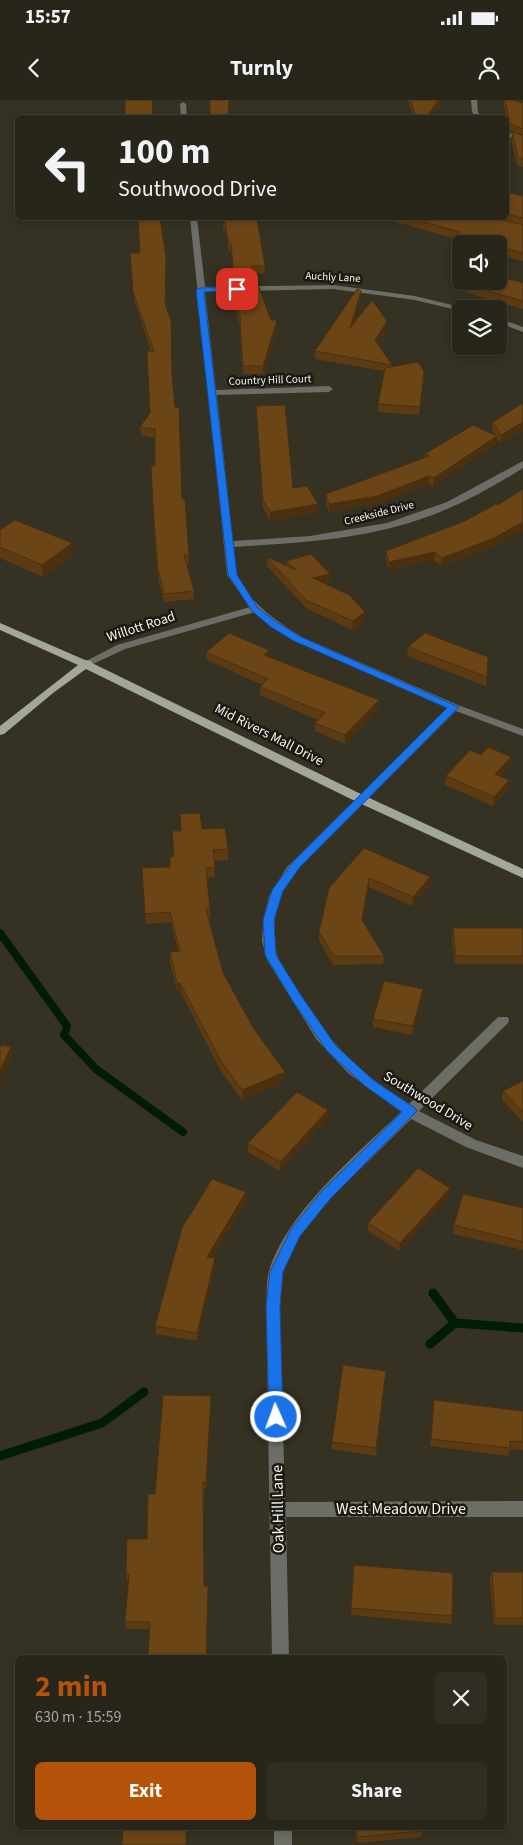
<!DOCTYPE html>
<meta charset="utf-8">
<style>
:root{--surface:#28251a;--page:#302d23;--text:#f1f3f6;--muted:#a5a5a2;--line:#444239;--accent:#b45309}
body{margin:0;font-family:"Source Sans 3",sans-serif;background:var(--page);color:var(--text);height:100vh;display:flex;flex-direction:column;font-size:19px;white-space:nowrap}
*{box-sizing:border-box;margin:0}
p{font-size:16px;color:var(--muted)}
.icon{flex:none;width:28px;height:28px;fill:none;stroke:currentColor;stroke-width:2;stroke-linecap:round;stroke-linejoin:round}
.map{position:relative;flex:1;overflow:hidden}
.details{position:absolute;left:15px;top:1555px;width:492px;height:175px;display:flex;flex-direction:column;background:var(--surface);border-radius:8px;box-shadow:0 2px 8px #0003,0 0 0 1px var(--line)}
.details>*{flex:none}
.banner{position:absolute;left:15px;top:15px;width:494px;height:105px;border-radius:8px;box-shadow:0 2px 8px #0003,0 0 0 1px var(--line);background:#28251a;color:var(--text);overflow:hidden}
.buttons{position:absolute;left:452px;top:135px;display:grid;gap:10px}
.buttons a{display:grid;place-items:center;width:55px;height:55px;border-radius:8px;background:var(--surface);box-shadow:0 2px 8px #0003,0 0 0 1px var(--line);font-size:25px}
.pin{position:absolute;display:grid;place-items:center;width:42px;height:42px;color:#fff;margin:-21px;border-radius:10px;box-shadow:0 2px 8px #0006}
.me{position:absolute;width:55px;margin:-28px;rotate:358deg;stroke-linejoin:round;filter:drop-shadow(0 0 4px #0008)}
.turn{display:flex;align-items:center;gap:18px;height:105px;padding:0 20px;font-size:22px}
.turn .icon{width:65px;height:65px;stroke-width:2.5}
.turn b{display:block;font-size:35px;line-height:42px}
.round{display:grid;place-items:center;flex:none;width:52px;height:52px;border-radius:8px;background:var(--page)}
.overview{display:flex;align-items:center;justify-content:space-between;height:85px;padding:0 20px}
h1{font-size:30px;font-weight:700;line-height:38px;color:var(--accent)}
.action{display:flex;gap:10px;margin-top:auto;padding:10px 20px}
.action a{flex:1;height:58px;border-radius:8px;background:var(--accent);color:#fff;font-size:20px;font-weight:700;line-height:58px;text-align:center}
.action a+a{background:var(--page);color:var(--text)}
.status{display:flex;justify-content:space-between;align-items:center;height:35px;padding:0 25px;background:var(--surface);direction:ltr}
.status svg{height:14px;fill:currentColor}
header{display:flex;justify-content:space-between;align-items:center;height:65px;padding:0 20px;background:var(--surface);font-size:22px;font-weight:700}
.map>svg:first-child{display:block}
</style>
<div class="status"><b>15:57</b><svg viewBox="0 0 49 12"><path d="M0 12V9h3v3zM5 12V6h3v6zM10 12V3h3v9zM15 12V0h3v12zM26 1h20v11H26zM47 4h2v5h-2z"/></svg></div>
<header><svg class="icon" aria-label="back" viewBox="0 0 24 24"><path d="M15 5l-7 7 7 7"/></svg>Turnly<svg class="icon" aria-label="person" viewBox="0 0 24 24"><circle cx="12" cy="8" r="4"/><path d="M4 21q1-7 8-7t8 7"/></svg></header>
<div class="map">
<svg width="523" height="1745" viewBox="0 0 523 1745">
<rect width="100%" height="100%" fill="#353123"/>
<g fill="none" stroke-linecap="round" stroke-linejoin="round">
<path stroke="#001d04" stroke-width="8" d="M0,833L67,926L64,935L96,969L183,1032"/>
<path stroke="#001d04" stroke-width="9" d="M433,1193L455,1223
M430,1244L455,1223L523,1228
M0,1356L102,1323L144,1292"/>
<path fill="#6b6d66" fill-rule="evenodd" d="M471,0H477L478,12L483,18H476L472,12Z
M183,2L186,4L187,18H181L180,4Z
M506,32L523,37V41L506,36Z
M190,118H197L205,187L333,185L415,196L468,209H461V211L415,200L333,189L205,192L216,290L329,286L333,289L329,292L217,295L233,441L310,436L387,423L447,402L523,361V368C490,389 455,408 418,420C359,440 295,443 234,447C235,455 234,466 237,474C245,500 280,524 302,537L458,605L523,629V636L456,611L303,763C296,771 289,780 284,789C273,811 270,845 282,866C299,891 313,917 332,940C353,965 381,987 409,1004L498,917H508L509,920L508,923L419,1011L476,1040L523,1056V1068L466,1047L411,1019L330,1099L300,1136L283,1172L280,1206L285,1402L523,1401V1417H286L289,1558H272L266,1206C267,1195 266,1182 269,1171C287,1112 356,1055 401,1012L348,973L317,940L267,860L262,841L263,822L269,796L287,767L447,608L294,541L273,528L255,512L125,549L91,565L87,566L82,563L117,545L250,507L227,475Z
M499,218L523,227V232L499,223Z
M274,1728H292V1745H274Z"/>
<path fill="#a3a799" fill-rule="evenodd" d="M0,523L85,560L91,561L92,563L365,696L523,769V778L357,702L86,569L53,593L4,634L0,635V626L78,565L0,530Z"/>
</g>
<path fill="#5c3b13" d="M408,0H443L430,18H414Z
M503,0H519L517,1L523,3V67L517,65L511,40L512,32H513L509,31Z
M506,92L523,96V161L499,155V144H461L455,142L456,139L383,118H506Z
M223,118L265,166V173L253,174L255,177V184L234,185L231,151H229L225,130H223Z
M140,153L166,165V205L172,278L182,399L189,455V464H186L194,491V499L164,502L158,478L154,430L155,366V338L141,335L140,327L150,313L151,251L134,199L131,161Z
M523,183V209L467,193V185Z
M235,185L271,220H277V228L263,274H243L240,233V224L233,204V197L235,196Z
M361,191V199L353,223L387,229L377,244L392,265V266L424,279L419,315L378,312V304L384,271L315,259V251Z
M523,303V330L500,343L497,339L496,344L433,386L429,384L376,404L329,412L326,403V394L424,358L425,354L495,335L492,330L493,322Z
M256,306L293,388L318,404V412L270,421L263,408Z
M0,430L72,443L73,455L43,477L0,458Z
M493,447L441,466L434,460L389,470L386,460V451Z
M267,457L287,466V461L330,474V483L325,484L365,520L352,530L306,508L267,466Z
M408,547L488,557L486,586L407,556Z
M269,550V557L378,609L345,644L315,631V623L318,620L260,595V587L262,585L207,560L206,552Z
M481,655L511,657L510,666L500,676L508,689L493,706L445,685L446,676Z
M180,714L202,729L228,749V760L214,761L215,777L207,778L210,809V819H209L223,873L254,929L285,972V982L242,1000L221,971L181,893L178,894L170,863V852L178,851L171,822L146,824L142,768L170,767L174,756L172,731H181Z
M364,748L430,777L429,786L412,806L369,787L362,821L384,856L383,864L333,865L319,840V832Z
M453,828H523V864H455L452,837Z
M422,898L412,935L373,927V919Z
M523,981V1022L502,1000L503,991Z
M328,1018L280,1071L248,1052V1043Z
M448,1096L399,1151L368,1131V1123Z
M246,1101L212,1158L215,1167L197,1241L156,1234L155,1226Z
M523,1108V1150L453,1134L454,1125Z
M386,1271L376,1356L331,1349L332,1342Z
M211,1296V1304L206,1389H204V1486L209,1493L149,1529H126L125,1522L128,1481H127L126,1474L147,1439L155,1394Z
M434,1300L523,1311V1350L510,1349L508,1356L430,1346Z
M354,1465L452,1516L451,1524L351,1515Z
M492,1472H523V1525H494L490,1479Z
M355,1728H422V1731L421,1737L357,1743Z"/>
<path fill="#4b300f" d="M438,0H443L430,18H426Z
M361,191V199L350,236V228Z
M277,220V228L263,274V266Z
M387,221V229L374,248L375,240Z
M523,322V330L500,343L501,335Z
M497,336L496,344L433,386L434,378Z
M429,376V384L376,404L329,412V404Z
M318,404V412L270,421V412Z
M523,422V430L493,447L441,466L442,458Z
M72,443L73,455L43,477L42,465Z
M435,452L434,460L389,470V462Z
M330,474V483L313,487V478Z
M365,512V520L352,530L353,521Z
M269,550V559L264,555Z
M379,600L378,609L345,644V635Z
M511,657L510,666L494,682L495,674Z
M509,680L508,689L493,706L494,697Z
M430,777L429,786L412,806L413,797Z
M369,778V787L361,829L362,820Z
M177,883H180L181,893L178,894Z
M423,889L422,898L412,935L413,926Z
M11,947L12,956L2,976L0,991L1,968Z
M285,972V982L242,1000V990Z
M328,1010V1018L280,1071V1062Z
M450,1088L448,1096L399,1151L400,1143Z
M246,1092V1101L208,1165L207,1157Z
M215,1158V1167L197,1241V1233Z
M211,1296V1304L206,1389V1382Z"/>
<path fill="#6b4516" stroke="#4b300f" d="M125,0H152L153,18H125Z
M210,0H229L228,18H210Z
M411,0H438L426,18H416Z
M505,0H511L523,3V29L510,24Z
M512,32L523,35V59L518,58Z
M506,92L523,96V118L506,114Z
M138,118H160L166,157L165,204L171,221L172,276L175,307L179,308L182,399H185L189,455H184L194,491L164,494L158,469L154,422L151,366H155V329L140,327L150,313L147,251H154L133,192L130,153H140Z
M223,118H257L265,166H251L255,177H234L231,144H229L225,122H223Z
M410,118H495L523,125V153L499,147V144H488L456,135L460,132Z
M499,177L517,181L523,183V201L467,185L468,181H499Z
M235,185H258L271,220H277L263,266H243L240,225L241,220L233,197L236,196Z
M357,189L361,191L350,228L372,200L387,221L375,240L392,265L315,251Z
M418,262L424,271L420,307L378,304L385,268Z
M523,303V322L501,335L493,322Z
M285,305L293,388L307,386L318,404L270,412L263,400L256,306Z
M473,325L497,336L434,378L429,376L377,396L329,404L326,394L430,356L425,354Z
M523,389V422L494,438L442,458L435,452L389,462L386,451L465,421L496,404L498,405Z
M15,420L72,443L42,465L0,447V430Z
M311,454L330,474L313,478L349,495L365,512L353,521L306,500L267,457L296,470L287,461Z
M229,533L269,550L264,555L379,600L345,635L315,623L325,613L260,587L268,579L206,552Z
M425,533L488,557L487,577L408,547Z
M488,647L511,657L495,674L509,680L494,697L446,676L470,650L481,655Z
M200,713L202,729L225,728L228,749L213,750L215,767L206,768L210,809H206L223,873L254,929L285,972L242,990L221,961L180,883H177L170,852L180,851L170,812L145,814L142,768L170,767V757L174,756L172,731H181L180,714Z
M364,748L430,777L413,797L369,778L362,820L384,856H334L319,832L329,788Z
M453,828H523V856H456Z
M384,881L423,889L413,926L373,919Z
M0,945L11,947L1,968L0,973Z
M523,981V1012L503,991Z
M297,992L328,1010L280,1062L248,1043Z
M418,1068L450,1088L400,1143L368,1123Z
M212,1079L246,1092L207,1157L215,1158L197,1233L155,1226L182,1128Z
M463,1094L523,1108V1142L454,1125Z
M343,1265L386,1271L376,1348L332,1342Z
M163,1295L211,1296L206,1382H203L204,1486H208L206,1558H148L150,1522H125L129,1474H126L127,1439H147L148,1394H155Z
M434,1300L523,1311V1342L510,1341V1348L431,1339Z
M354,1465L453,1473L452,1516L351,1508Z
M492,1472H523V1518H495Z
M123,1728H186V1745H122Z
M357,1728H422V1731L358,1737Z"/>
<path fill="#1a73e8" stroke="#114b97" d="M237,187H239V190L204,192L237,475L258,508L278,523L301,537L459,607L300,767L283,791L274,820L276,855L300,894L336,946L373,980L415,1008L417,1011L330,1099L300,1136L283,1172L280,1206L283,1317L281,1321L276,1323L271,1321L269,1317L266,1206L270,1172L291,1129L321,1092L402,1012L365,986L328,952L292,900L265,855L263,820L272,790L293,762L447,608L294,541L271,527L252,511L228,475L196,190L200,188Z"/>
<g text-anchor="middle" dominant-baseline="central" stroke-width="5" stroke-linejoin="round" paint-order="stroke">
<g font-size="11" fill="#f4f2e9" stroke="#1b1913">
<text transform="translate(333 177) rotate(3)">Auchly Lane</text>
<text transform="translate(270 280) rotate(-2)">Country Hill Court</text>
<text transform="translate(379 413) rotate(-14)">Creekside Drive</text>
</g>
<g font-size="14" fill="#f4f2e9" stroke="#1b1913">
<text transform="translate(141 527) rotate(-18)">Willott Road</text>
<text transform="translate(269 635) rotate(27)">Mid Rivers Mall Drive</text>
<text transform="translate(428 1001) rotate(31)">Southwood Drive</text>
</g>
<g font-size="16" fill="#f4f2e9" stroke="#1b1913">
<text transform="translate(278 1409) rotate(-91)">Oak Hill Lane</text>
<text x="401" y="1409">West Meadow Drive</text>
</g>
</g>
</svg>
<div class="buttons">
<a><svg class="icon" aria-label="sound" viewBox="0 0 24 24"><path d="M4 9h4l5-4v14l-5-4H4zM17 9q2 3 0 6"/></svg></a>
<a><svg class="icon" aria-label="layers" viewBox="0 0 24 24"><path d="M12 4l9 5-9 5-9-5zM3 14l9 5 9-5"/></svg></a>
</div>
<div class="pin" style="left:237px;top:189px;background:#d93025"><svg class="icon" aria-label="arrive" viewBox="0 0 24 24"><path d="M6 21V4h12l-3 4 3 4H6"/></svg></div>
<svg class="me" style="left:276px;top:1317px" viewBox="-20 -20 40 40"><circle r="17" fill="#1a73e8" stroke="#fff" stroke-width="3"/><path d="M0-11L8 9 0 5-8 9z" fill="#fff"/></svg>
<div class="banner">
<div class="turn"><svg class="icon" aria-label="left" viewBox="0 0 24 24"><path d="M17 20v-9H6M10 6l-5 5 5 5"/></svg><div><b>100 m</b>Southwood Drive</div></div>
</div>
<section class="details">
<div class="overview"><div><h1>2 min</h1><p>630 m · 15:59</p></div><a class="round"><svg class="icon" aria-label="close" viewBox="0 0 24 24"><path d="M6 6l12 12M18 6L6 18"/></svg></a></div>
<div class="action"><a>Exit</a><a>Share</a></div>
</section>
</div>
